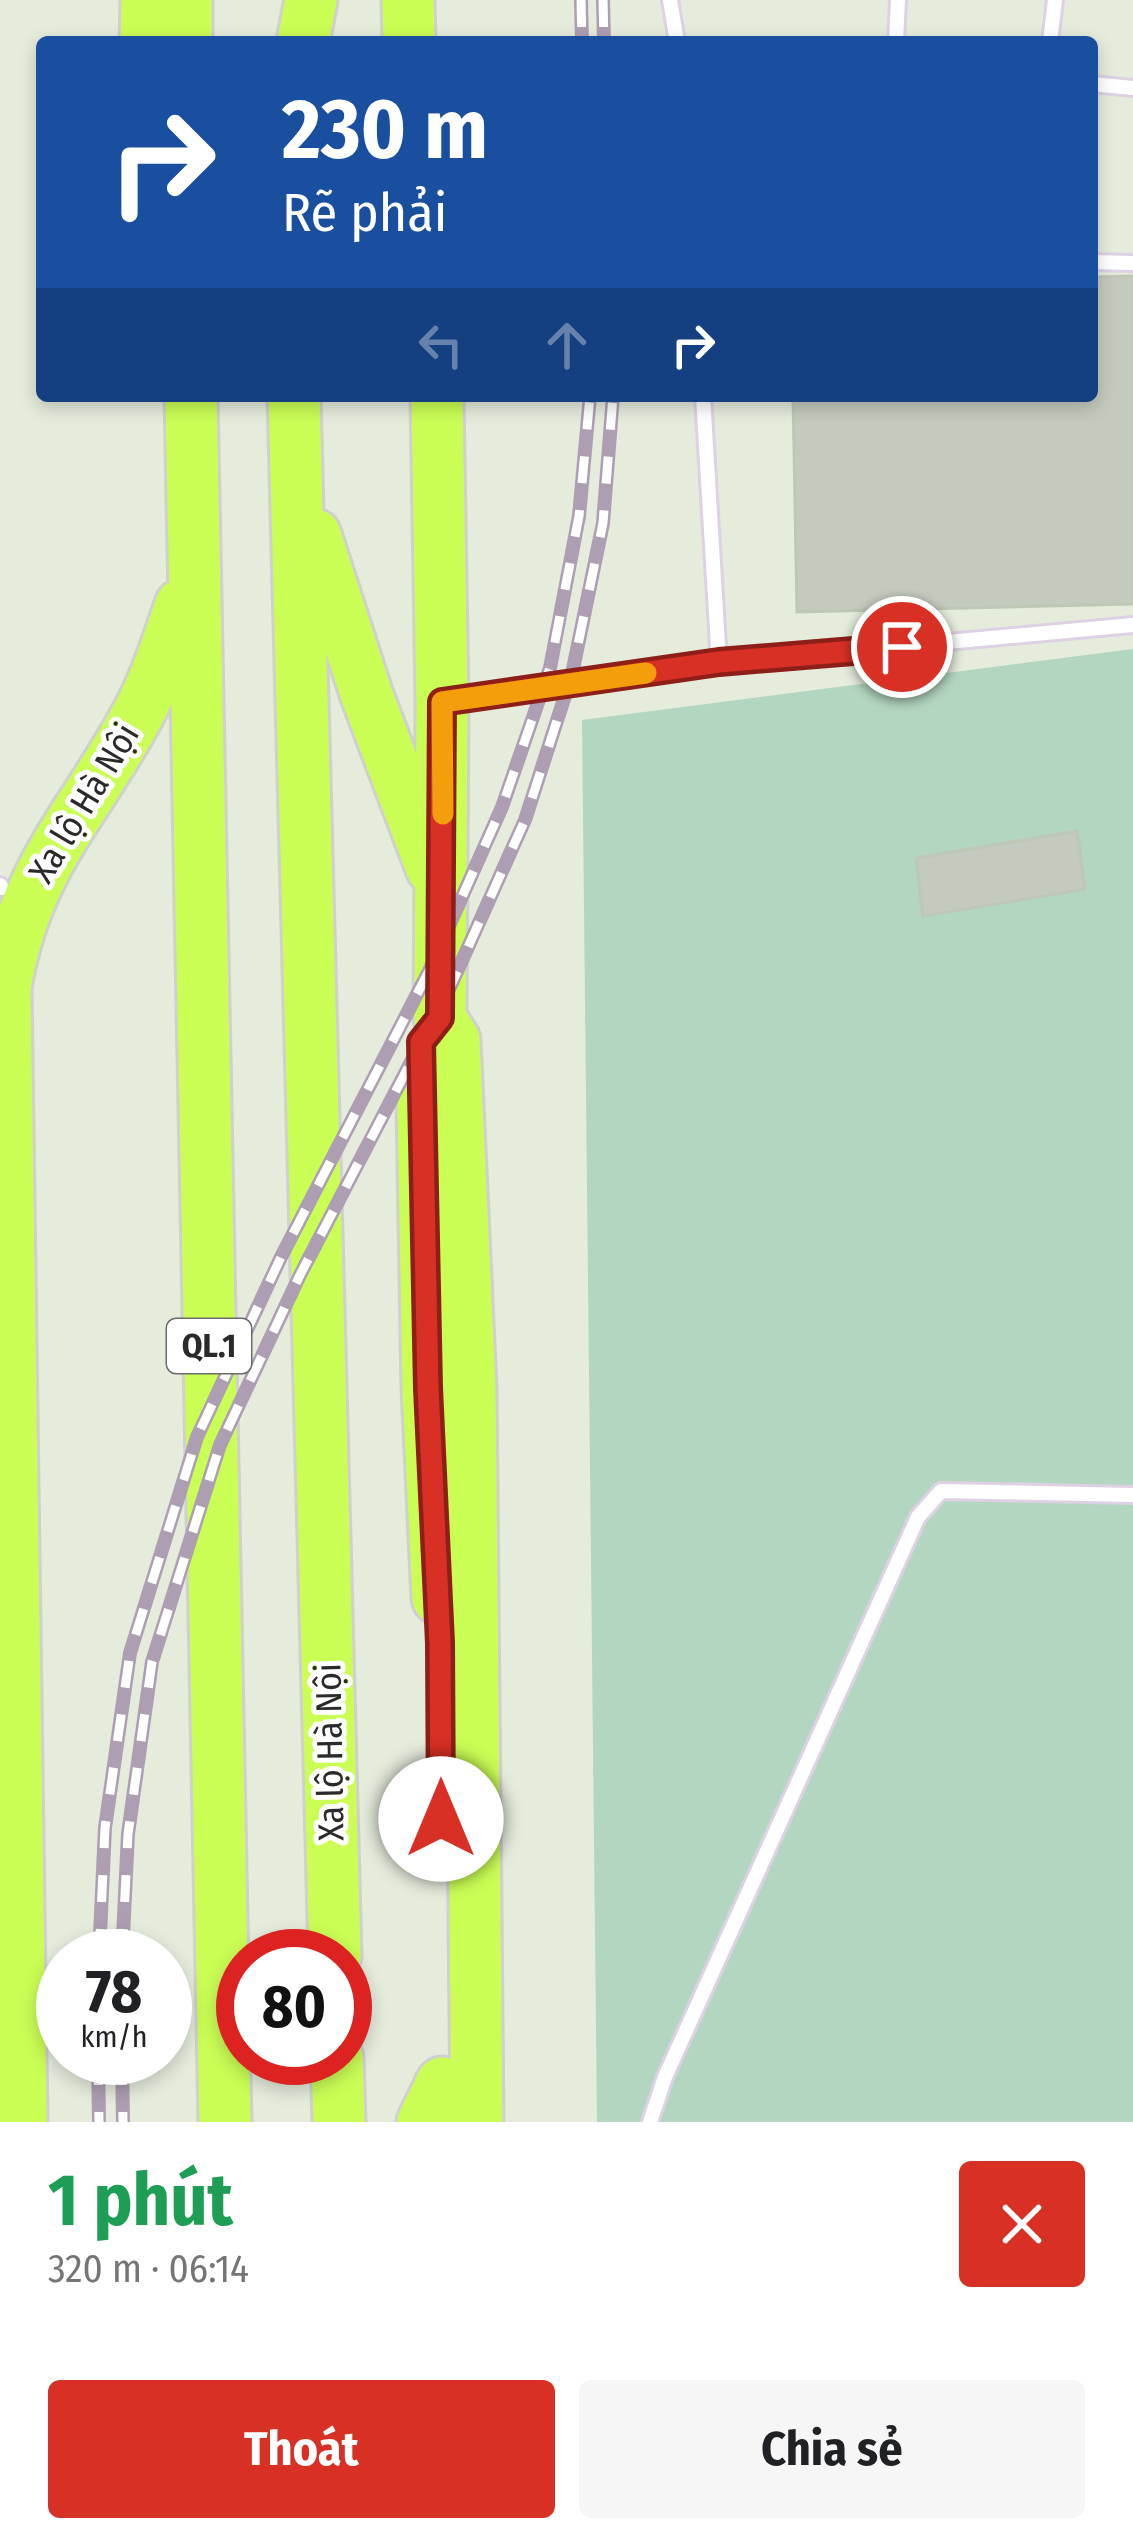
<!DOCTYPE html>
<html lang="vi">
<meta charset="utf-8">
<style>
:root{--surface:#fff;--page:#f6f6f6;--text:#202124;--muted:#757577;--accent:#d93025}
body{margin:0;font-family:"Fira Sans Condensed",sans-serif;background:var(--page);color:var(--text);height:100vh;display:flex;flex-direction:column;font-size:45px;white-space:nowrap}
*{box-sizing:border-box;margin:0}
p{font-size:39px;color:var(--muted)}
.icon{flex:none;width:66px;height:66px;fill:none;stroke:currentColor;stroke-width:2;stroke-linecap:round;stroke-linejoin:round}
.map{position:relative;height:2122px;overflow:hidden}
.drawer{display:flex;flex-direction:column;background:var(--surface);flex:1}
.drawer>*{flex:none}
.top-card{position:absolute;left:36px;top:36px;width:1062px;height:366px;border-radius:12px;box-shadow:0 6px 18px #0003;background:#1a4fa0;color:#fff;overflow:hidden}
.speed{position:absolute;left:36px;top:1929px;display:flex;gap:24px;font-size:60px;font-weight:700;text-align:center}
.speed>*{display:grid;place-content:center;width:156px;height:156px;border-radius:50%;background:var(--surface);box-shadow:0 6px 18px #0003;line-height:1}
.speed small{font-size:30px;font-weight:400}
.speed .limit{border:18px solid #d22;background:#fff;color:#111}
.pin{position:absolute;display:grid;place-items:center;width:102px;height:102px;color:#fff;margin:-51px;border:6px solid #fff;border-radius:50%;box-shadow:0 3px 12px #0007}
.me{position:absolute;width:132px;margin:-66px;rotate:0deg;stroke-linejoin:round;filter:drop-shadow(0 0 9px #0008)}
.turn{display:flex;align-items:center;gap:42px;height:252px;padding:0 48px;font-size:54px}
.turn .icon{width:156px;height:156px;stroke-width:2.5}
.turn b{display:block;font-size:84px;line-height:102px}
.lanes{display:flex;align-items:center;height:114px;padding:0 48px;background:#0003;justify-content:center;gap:60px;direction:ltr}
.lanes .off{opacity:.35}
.round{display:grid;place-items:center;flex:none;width:126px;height:126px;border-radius:12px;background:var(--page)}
.overview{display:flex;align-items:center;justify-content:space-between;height:204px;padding:0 48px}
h1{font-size:72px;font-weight:700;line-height:90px;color:#1e9e55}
.button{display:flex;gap:24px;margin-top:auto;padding:24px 48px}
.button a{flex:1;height:138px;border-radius:12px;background:var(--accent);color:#fff;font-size:48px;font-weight:700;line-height:138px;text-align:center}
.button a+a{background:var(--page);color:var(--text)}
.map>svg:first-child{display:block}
</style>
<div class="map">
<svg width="1133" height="2122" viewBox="0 0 1133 2122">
<rect width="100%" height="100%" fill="#e5ecdc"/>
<path fill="#b3d6c0" d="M1133,649V2122H597L582,720Z"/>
<path fill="#c5cabe" stroke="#bec7b5" stroke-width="3" d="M1133,276V604L797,612L793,396H1092V277Z
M1077,831L1085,889L923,916L916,858Z"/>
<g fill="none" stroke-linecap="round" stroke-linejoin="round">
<g stroke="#ddd1e3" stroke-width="20">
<path id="lane" d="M670,0L677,42
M896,42L898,0
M1050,42L1055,0
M1092,84L1133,88
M1092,262L1133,263
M703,396L719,663
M453,700L719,663L1133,625
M0,885L2,888
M650,2122L665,2077L918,1517L941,1491L1133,1495"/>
</g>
<g stroke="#d0d0d0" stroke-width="57">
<path id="highway" d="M186,0V42
M408,0L409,42
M146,42L147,0
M303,42L311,0
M191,396L225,2122
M294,396L335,1956
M437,396L442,702L440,1018L454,1040L470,1388L477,2122
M315,535L366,693L432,868
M423,1107L428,1388L438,1598
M337,2058L339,2122
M21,2122L5,987C25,867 82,817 137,716C156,681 168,643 181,605
M423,2122L442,2083"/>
</g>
<use href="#lane" stroke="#fff" stroke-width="14"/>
<use href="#highway" stroke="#cafe55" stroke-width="51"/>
<g stroke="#ae9eb4" stroke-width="14">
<path id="rail" d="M581,0L582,42
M603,0L604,42
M99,1956L105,1828L130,1653L197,1437L281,1257L429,971L502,807L550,668L579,516L590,396
M122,1956L128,1834L152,1662L220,1445L300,1275L452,983L525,820L572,674L603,523L613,396
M98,2058L99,2122
M122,2058L123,2122"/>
</g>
<use href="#rail" stroke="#fff" stroke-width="9" stroke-dasharray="27" stroke-linecap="butt"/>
</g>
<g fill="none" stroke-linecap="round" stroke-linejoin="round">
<g stroke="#8d1f18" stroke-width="30">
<path id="route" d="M441,1819L440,1643L428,1388L421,1042L440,1018L442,702L719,662L902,647"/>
</g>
<use href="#route" stroke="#d93025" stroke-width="21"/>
<path stroke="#f59e0b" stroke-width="21" d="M443,814L442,702L646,673"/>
</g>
<g text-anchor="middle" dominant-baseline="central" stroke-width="10" stroke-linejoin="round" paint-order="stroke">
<rect fill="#fff" stroke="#6a6a6a" stroke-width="3" x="167" y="1319" width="84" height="54" rx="9"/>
<g font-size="33" font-weight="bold" fill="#2a2a2a">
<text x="209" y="1346">QL.1</text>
</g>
<g font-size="36" fill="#2a2a2a" stroke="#fff">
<text transform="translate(84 803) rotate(-59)">Xa lộ Hà Nội</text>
<text transform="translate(330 1752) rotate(-91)">Xa lộ Hà Nội</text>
</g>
</g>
</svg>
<div class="speed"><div>78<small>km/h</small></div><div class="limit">80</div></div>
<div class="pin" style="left:902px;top:647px;background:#d93025"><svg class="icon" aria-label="arrive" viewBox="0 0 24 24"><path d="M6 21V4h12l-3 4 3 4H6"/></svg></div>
<svg class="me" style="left:441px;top:1819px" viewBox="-20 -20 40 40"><circle r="19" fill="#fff"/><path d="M0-13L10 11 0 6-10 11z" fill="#d93025"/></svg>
<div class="top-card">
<div class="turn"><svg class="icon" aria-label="right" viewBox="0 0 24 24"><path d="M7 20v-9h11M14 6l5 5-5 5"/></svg><div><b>230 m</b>Rẽ phải</div></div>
<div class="lanes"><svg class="icon off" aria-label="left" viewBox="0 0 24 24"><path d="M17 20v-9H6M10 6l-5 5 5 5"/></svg><svg class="icon off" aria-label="ahead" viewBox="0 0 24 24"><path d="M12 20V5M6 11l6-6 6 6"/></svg><svg class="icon" aria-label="right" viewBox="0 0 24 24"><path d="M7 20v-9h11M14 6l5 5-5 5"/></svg></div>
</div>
</div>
<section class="drawer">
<div class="overview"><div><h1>1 phút</h1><p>320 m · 06:14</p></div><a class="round" style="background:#d93025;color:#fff"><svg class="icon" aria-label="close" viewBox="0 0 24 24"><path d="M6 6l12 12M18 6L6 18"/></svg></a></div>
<div class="button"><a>Thoát</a><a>Chia sẻ</a></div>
</section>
